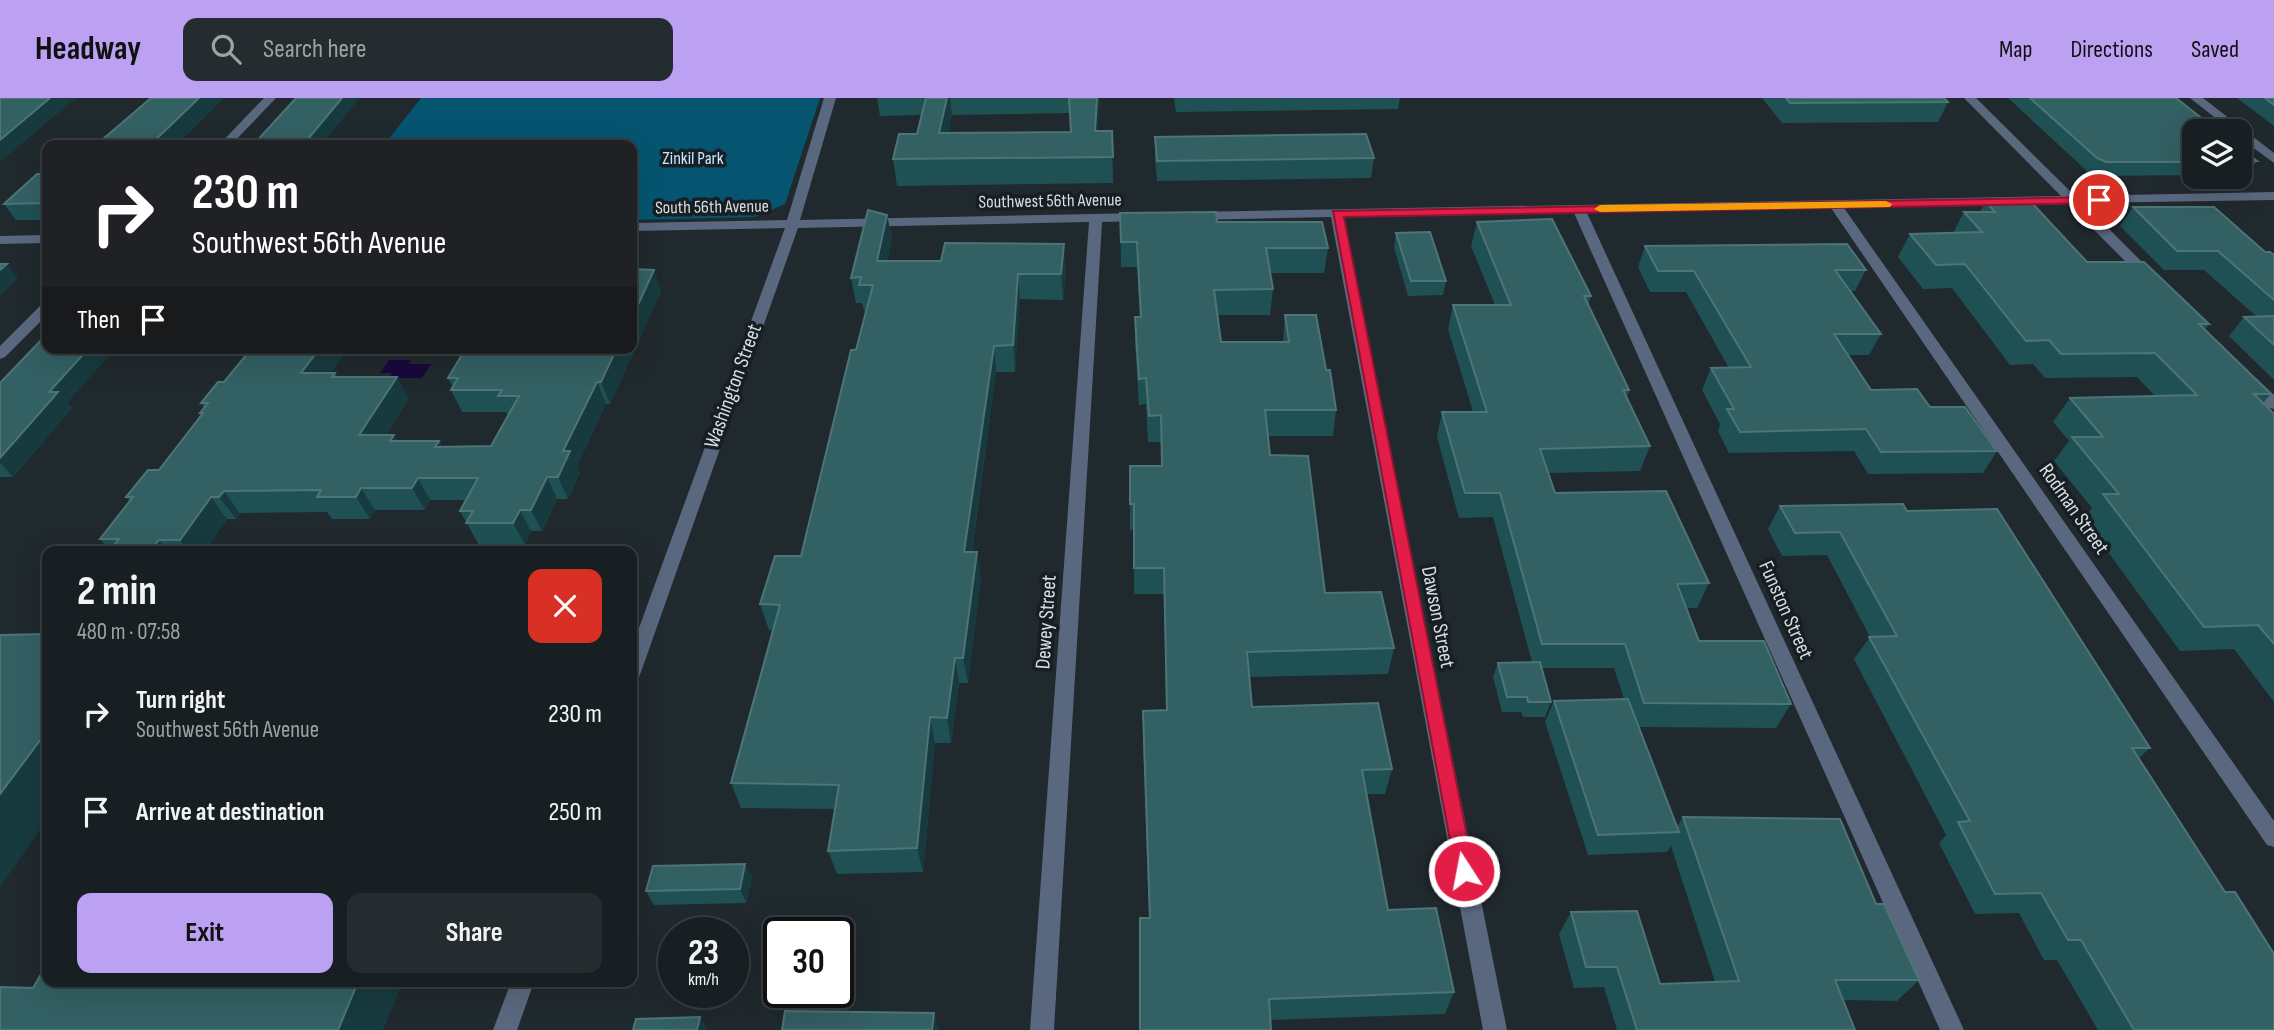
<!DOCTYPE html>
<meta charset="utf-8">
<style>
:root{--surface:#181f22;--page:#252c2f;--text:#f1f3f6;--muted:#9fa2a5;--line:#363d40;--accent:#bca0f2}
body{margin:0;font-family:"Sofia Sans Condensed",sans-serif;background:var(--page);color:var(--text);height:100vh;display:flex;flex-direction:column;font-size:26px;white-space:nowrap}
*{box-sizing:border-box;margin:0}
p{font-size:23px;color:var(--muted)}
.icon{flex:none;width:38px;height:38px;fill:none;stroke:currentColor;stroke-width:2;stroke-linecap:round;stroke-linejoin:round}
.map{position:relative;flex:1;overflow:hidden}
.panel{position:absolute;left:42px;top:448px;width:595px;height:441px;display:flex;flex-direction:column;background:var(--surface);border-radius:14px;box-shadow:0 7px 28px #0002,0 0 0 2px var(--line)}
.panel>*{flex:none}
.banner{position:absolute;left:42px;top:42px;width:595px;height:214px;border-radius:14px;box-shadow:0 7px 28px #0002,0 0 0 2px var(--line);background:#202124;color:#fff;overflow:hidden}
.fabs{position:absolute;left:2182px;top:21px;display:grid;gap:14px}
.fabs a{display:grid;place-items:center;width:70px;height:70px;border-radius:14px;background:var(--surface);box-shadow:0 7px 28px #0002,0 0 0 2px var(--line);font-size:35px}
.speed{position:absolute;left:658px;top:819px;display:flex;gap:14px;font-size:35px;font-weight:700;text-align:center}
.speed>*{display:grid;place-content:center;width:91px;height:91px;border-radius:50%;background:var(--surface);box-shadow:0 7px 28px #0002,0 0 0 2px var(--line);line-height:1}
.speed small{font-size:18px;font-weight:400}
.speed .limit{border:4px solid #111;border-radius:10px;background:#fff;color:#111}
.pin{position:absolute;display:grid;place-items:center;width:60px;height:60px;color:#fff;margin:-30px;border:4px solid #fff;border-radius:50%;box-shadow:0 2px 7px #0007}
.me{position:absolute;width:77px;margin:-38px;rotate:349deg;stroke-linejoin:round;filter:drop-shadow(0 0 5px #0008)}
.turn{display:flex;align-items:center;gap:24px;height:147px;padding:0 35px;font-size:32px}
.turn .icon{width:91px;height:91px;stroke-width:2.5}
.turn b{display:block;font-size:49px;line-height:60px}
.then{display:flex;align-items:center;height:66px;padding:0 35px;background:#0003;gap:14px;font-size:26px}
.round{display:grid;place-items:center;flex:none;width:74px;height:74px;border-radius:14px;background:var(--page)}
.overview{display:flex;align-items:center;justify-content:space-between;height:119px;padding:0 35px}
h1{font-size:42px;font-weight:700;line-height:52px}
.primary-button{display:flex;gap:14px;margin-top:auto;padding:14px 35px}
.primary-button a{flex:1;height:80px;border-radius:14px;background:var(--accent);color:#111;font-size:28px;font-weight:700;line-height:80px;text-align:center}
.primary-button a+a{background:var(--page);color:var(--text)}
ul{padding:0;list-style:none}
li{display:flex;align-items:center;gap:21px;height:98px;padding:0 35px}
li div{flex:1}
li b{display:block;font-size:26px}
li em{font-style:normal}
header{display:flex;align-items:center;gap:42px;box-sizing:border-box;height:98px;padding:0 35px;background:var(--accent);color:#111}
header strong{font-size:33px}
nav{display:flex;gap:38px;margin-inline-start:auto;font-size:24px}
.search{width:490px;height:63px;background:var(--page);display:flex;align-items:center;gap:18px;box-sizing:border-box;padding:0 24px;border-radius:14px;color:var(--muted);font-size:26px}
.map>svg:first-child{display:block}
</style>
<header>
<strong>Headway</strong>
<div class="search"><svg class="icon" aria-label="search" viewBox="0 0 24 24"><circle cx="10" cy="10" r="6"/><path d="M15 15l6 6"/></svg>Search here</div>
<nav><a>Map</a><a>Directions</a><a>Saved</a></nav>
</header>
<div class="map">
<svg width="2274" height="932" viewBox="0 0 2274 932">
<rect width="100%" height="100%" fill="#20292d"/>
<path fill="#055571" d="M421,0H820L785,106L755,119L632,122V47H384Z"/>
<path fill="#18093c" d="M389,262H411L409,266H431L422,280H389L392,275H380Z"/>
<g fill="none" stroke-linecap="round" stroke-linejoin="round">
<path fill="#5a687f" fill-rule="evenodd" d="M264,0H276L231,47H219Z
M824,0H836L800,122L1144,115L1150,119L1144,123L1102,124L1054,932H1030L1089,124L798,130L641,574L639,579L632,581V549L785,130L632,133V125L787,122Z
M1964,0H1976L2075,98L2274,94V102L2083,105L2154,176V182H2144L2068,106L1844,110L2274,723V749L2267,747L1831,110L1587,115L1964,932H1940L1574,115L1344,119L1507,932H1483L1331,119L1193,122L1187,118L1193,114L2061,98Z
M2190,0H2203L2274,55V65L2240,40V33H2232Z
M47,137V145L0,146V138Z
M47,205V217L5,259L0,261V248L42,206Z
M2252,279L2257,281L2274,297V311L2269,310L2247,287L2244,284Z
M511,884H534L517,932H493Z"/>
</g>
<path fill="#1f5154" fill-rule="evenodd" d="M877,0H1100L1097,33H1112L1113,85L897,88L893,61L917,36L921,17L880,18ZM1070,15L1071,34L948,35L952,17Z
M1174,0H1400L1398,11L1176,14Z
M1762,0H1944L1948,4L1938,24L1782,25Z
M2008,0H2176L2194,33V77L2097,78L2088,74Z
M2237,0H2274V28Z
M1155,39L1374,60L1371,80L1157,83L1155,60Z
M2240,50L2257,63L2247,77H2240Z
M47,76V122H16L4,106Z
M1986,104L2087,164L2209,226L2205,232L2271,296L2263,305L2274,316V604L2234,551L2180,553L2084,421L2092,410L2054,363L2069,343L2053,324L2070,300L2155,298L2137,279L2045,280L2033,266L2010,267L1952,190L1923,191L1898,159L1910,136L1953,135L1964,114H1980Z
M2133,109L2274,157V282L2229,238L2244,219L2256,218L2204,172H2164L2120,128Z
M1120,115L1217,124L1328,150L1324,175H1270L1273,191L1270,217H1218L1221,244H1283L1285,217L1326,272L1336,312L1333,338H1268L1270,357L1325,495L1394,550L1388,576L1249,579L1252,609L1392,671L1385,696H1366L1388,812L1454,894L1445,916L1270,922L1149,820L1143,638V613H1166L1164,496H1134V432H1130V368H1161V344H1148L1146,306L1139,307L1135,245V219H1140L1137,169H1121Z
M887,117L892,142L887,163L1066,172L1063,202L1020,201L1015,274H996L972,454L981,480L968,585H959L951,645H935L923,774L837,776L828,753L835,711L741,710L731,685L773,532H769L760,506L801,458L866,213H864L862,205H856L851,180Z
M1477,124L1591,198L1588,207L1629,292L1627,299L1650,348L1640,373L1548,375L1555,395L1709,485L1697,510H1686L1699,543L1791,606L1776,630L1639,629L1677,729L1683,719L1876,806L1919,882L1897,903L1843,902L1855,932H1617L1604,889L1574,890L1559,836L1571,814L1660,886L1715,884L1671,748L1667,754L1588,757L1545,624L1554,603L1624,601L1614,570H1541L1551,604L1545,619H1523L1521,614H1502L1493,579L1498,565L1532,564L1493,419L1459,420L1437,339L1442,314H1473L1448,231L1453,207H1495L1471,148Z
M1396,135L1446,183L1443,197L1408,198L1394,149Z
M1645,148L1866,172L1855,193H1850L1881,236L1869,257H1848L1871,292L1930,309L1997,353L1983,375L1868,376L1854,353L1729,355L1718,333L1720,326L1702,292L1711,270H1729L1686,194H1650L1638,169Z
M654,172L661,194L610,306H606L577,368L580,375L568,401H557L542,433H531L525,447H479L460,413L466,402H430L425,412H375L370,421H332L327,414L240,415L236,421H227L205,453H110L100,441L130,404L126,399L159,372L201,317L200,315L204,310L201,305L331,275H335L337,279L409,300L386,337L398,343H439L442,349L491,348L508,317L506,314H462L451,292L453,289L448,280Z
M0,285L67,305L72,310L13,379H0Z
M1780,408L1907,413L2150,650L2139,660L2274,932H2098L2057,862H2044L2019,815L1975,816L1939,745L1946,737L1854,561L1870,539L1827,457L1782,458L1768,431Z
M752,779L746,805L654,807L646,793Z"/>
<path fill="#173a3e" d="M50,0H76L0,64V42Z
M199,0H224L177,47H150Z
M342,0H360L321,47H303Z
M947,0H950L952,17L943,61L939,35Z
M1097,0H1100L1095,60V33Z
M887,117L892,142L882,188L877,163Z
M1064,146L1066,172L1063,202L1061,176Z
M7,166L18,180L0,198V172Z
M654,172L661,194L610,306L601,284L617,250H632V220Z
M1018,176L1020,201L1015,274L1013,247Z
M994,248L996,274L968,480L964,454Z
M89,250H116L67,305L72,310L13,379L0,365V360L49,294Z
M320,250H349L315,296L301,275Z
M397,279L409,300L372,359L359,337Z
M597,284L606,306L577,368L580,375L568,401L558,379L563,353Z
M394,337L407,359L390,343Z
M439,343L450,365L435,349Z
M547,379L557,401L542,433L531,412Z
M418,380L430,402L425,412L412,390Z
M361,390L375,412L370,421L356,399Z
M224,393L240,415L236,421L219,399Z
M211,399L227,421L205,453H189L180,442Z
M520,412L531,433L525,447L513,425Z
M159,442L168,453H158L154,448Z
M977,454L981,480L968,585L963,560Z
M955,560L959,585L951,645L947,620Z
M930,619L935,645L923,774L917,750Z
M47,633V722L0,789V696Z
M745,766L752,779L746,805L740,791Z
M358,884H403L383,932H338Z
M934,915L939,932H932Z
M700,919L708,932H697Z"/>
<path fill="#336063" stroke="#4d7477" stroke-width="2" d="M0,0H50L0,42Z
M151,0H199L150,47H96Z
M296,0H342L303,47H253Z
M926,0H947L939,35L1071,34L1069,0H1097L1095,33H1112L1113,59L893,61L899,36H917Z
M1786,0H1944L1948,4L1790,5Z
M2030,0H2176L2218,33H2194V64H2106L2097,60Z
M2265,0H2274V7Z
M1366,36L1374,60L1157,63L1155,39Z
M2240,50L2257,63H2240Z
M37,76H47V105L4,106Z
M1986,104H2031L2087,164H2144L2209,226H2199L2271,296H2254L2274,316V546L2258,527L2204,529L2103,396H2119L2072,339H2103L2070,300L2197,297L2155,255L2061,256L2049,242L2026,243L1965,166L1936,167L1910,136L1982,134L1964,114H1995Z
M2133,109H2214L2265,154H2270L2274,157V202L2218,153H2177Z
M868,112L887,117L877,163H941L945,145L1064,146L1061,176H1018L1013,247L994,248L964,454H977L963,560H955L947,620L930,619L917,750L828,753L839,687L731,685L780,507L760,506L775,458H801L851,252H856L873,187H859L861,179L851,180Z
M1216,114L1217,124H1322L1328,150H1266L1273,191L1214,192L1221,244H1289L1285,217H1316L1326,272H1330L1336,312H1265L1270,357L1308,358L1325,495L1381,494L1394,550L1247,554L1252,609L1378,605L1392,671L1362,672L1388,812L1436,810L1454,894L1269,901L1271,932H1140V820H1150L1143,613L1167,612L1164,470H1134V406H1130V368H1162L1161,317L1149,318L1146,280L1139,281L1135,219H1141L1137,144H1121L1120,115Z
M1552,121L1591,198H1584L1629,292H1623L1650,348L1540,351L1555,395L1666,393L1709,485L1677,486L1699,543H1764L1791,606L1644,605L1625,546H1542L1500,395H1465L1442,314H1487L1453,207H1511L1477,124Z
M1430,134L1446,183H1411L1396,135Z
M1847,146L1866,172H1835L1881,236H1834L1871,292L1917,291L1930,309H1965L1997,353L1881,354L1866,331L1740,334L1727,311H1734L1711,270L1751,269L1694,173H1658L1645,148Z
M0,166H7L0,172Z
M632,171L654,172L632,220Z
M2274,218V247L2244,219Z
M47,236V250H89L49,294H58L0,360V285Z
M252,250H320L301,275H335L332,279H397L359,337H394L390,343H439L435,349L491,348L519,298H498L502,292H451L458,280H448L466,250H617L601,284H597L563,353H570L558,379H547L531,412H520L513,425H466L473,413H460L478,380H418L412,390H361L356,399H317L321,392L224,393L219,399H211L180,442H159L154,448H113L119,441H100L133,399H126L148,372H159L203,315H200L208,305H201L218,284H224Z
M1903,406L1907,413L1997,411L2150,650H2132L2225,794H2235L2274,856V932H2134L2081,842H2068L2041,795L1995,796L1958,724L1970,723L1869,539L1897,538L1840,434L1795,435L1780,408Z
M47,536V633L0,696V537Z
M1540,564L1551,604H1528L1527,599H1507L1498,565Z
M1628,601L1679,734L1598,737L1554,603Z
M1683,719L1840,721L1876,806H1884L1919,882H1835L1855,932H1637L1617,869H1586L1571,814L1637,813L1660,886L1739,883Z
M745,766L740,791L646,793L653,768Z
M47,866V884H358L338,932H0V889L33,890Z
M785,913L934,915L932,932H782Z
M700,919L697,932H633L636,921Z"/>
<path fill="#e11d48" stroke="#92132f" stroke-width="2" d="M2099,99L2103,100V105L1344,119L1474,773L1471,780L1464,782L1457,780L1333,113Z"/>
<path fill="#f59e0b" d="M1886,103L1892,106L1890,109L1600,114L1594,111L1600,107Z"/>
<g text-anchor="middle" dominant-baseline="central" stroke-width="7" stroke-linejoin="round" paint-order="stroke">
<g font-size="18" fill="#c3eafd" stroke="#171f24">
<text x="693" y="60">Zinkil Park</text>
</g>
<g font-size="18" fill="#d9dfe2" stroke="#171f24">
<text transform="translate(1050 103) rotate(-1)">Southwest 56th Avenue</text>
<text transform="translate(712 109) rotate(-1)">South 56th Avenue</text>
</g>
<g font-size="21" fill="#d9dfe2" stroke="#171f24">
<text transform="translate(733 288) rotate(-70)">Washington Street</text>
<text transform="translate(2074 411) rotate(55)">Rodman Street</text>
<text transform="translate(1786 512) rotate(66)">Funston Street</text>
<text transform="translate(1438 519) rotate(79)">Dawson Street</text>
<text transform="translate(1046 524) rotate(-86)">Dewey Street</text>
</g>
</g>
</svg>
<div class="fabs">
<a><svg class="icon" aria-label="layers" viewBox="0 0 24 24"><path d="M12 4l9 5-9 5-9-5zM3 14l9 5 9-5"/></svg></a>
</div>
<div class="speed"><div>23<small>km/h</small></div><div class="limit">30</div></div>
<div class="pin" style="left:2099px;top:102px;background:#d93025"><svg class="icon" aria-label="arrive" viewBox="0 0 24 24"><path d="M6 21V4h12l-3 4 3 4H6"/></svg></div>
<svg class="me" style="left:1464px;top:773px" viewBox="-20 -20 40 40"><circle r="17" fill="#e11d48" stroke="#fff" stroke-width="3"/><path d="M0-11L8 9 0 5-8 9z" fill="#fff"/></svg>
<div class="banner">
<div class="turn"><svg class="icon" aria-label="right" viewBox="0 0 24 24"><path d="M7 20v-9h11M14 6l5 5-5 5"/></svg><div><b>230 m</b>Southwest 56th Avenue</div></div>
<div class="then">Then<svg class="icon" aria-label="arrive" viewBox="0 0 24 24"><path d="M6 21V4h12l-3 4 3 4H6"/></svg></div>
</div>
<section class="panel">
<div class="overview"><div><h1>2 min</h1><p>480 m · 07:58</p></div><a class="round" style="background:#d93025;color:#fff"><svg class="icon" aria-label="close" viewBox="0 0 24 24"><path d="M6 6l12 12M18 6L6 18"/></svg></a></div>
<ul>
<li><svg class="icon" aria-label="right" viewBox="0 0 24 24"><path d="M7 20v-9h11M14 6l5 5-5 5"/></svg><div><b>Turn right</b><p>Southwest 56th Avenue</p></div><em>230 m</em></li>
<li><svg class="icon" aria-label="arrive" viewBox="0 0 24 24"><path d="M6 21V4h12l-3 4 3 4H6"/></svg><div><b>Arrive at destination</b></div><em>250 m</em></li>
</ul>
<div class="primary-button"><a>Exit</a><a>Share</a></div>
</section>
</div>
